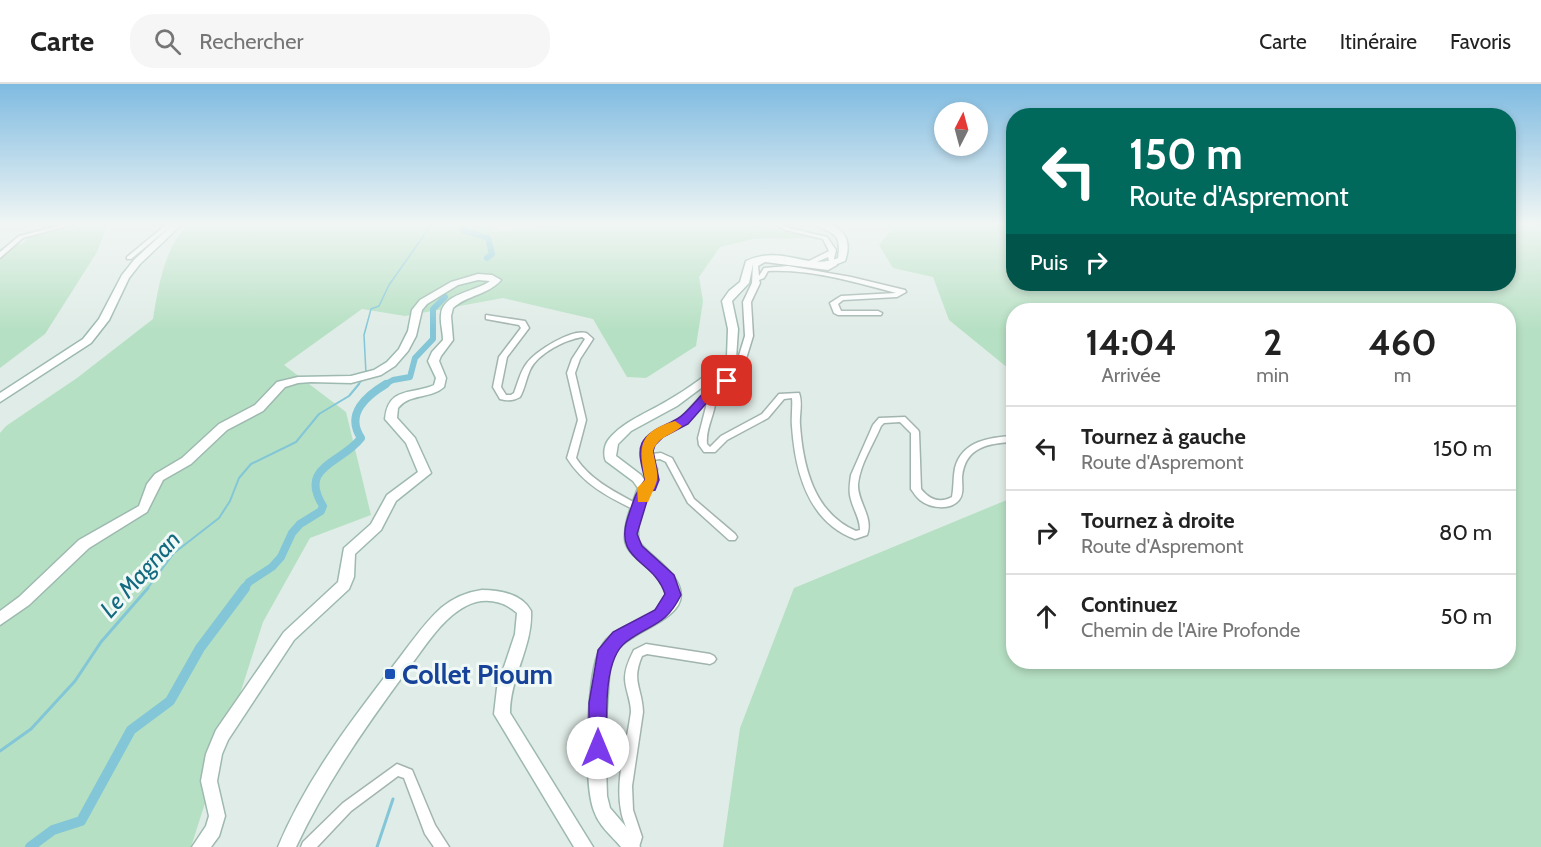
<!DOCTYPE html>
<html lang="fr">
<meta charset="utf-8">
<style>
:root{--surface:#fff;--page:#f6f6f6;--text:#222;--muted:#767676;--line:#e0e0e0}
body{margin:0;font-family:Cabin,sans-serif;background:var(--page);color:var(--text);height:100vh;display:flex;flex-direction:column;font-size:22px;white-space:nowrap}
*{box-sizing:border-box;margin:0}
p{font-size:20px;color:var(--muted)}
.icon{flex:none;width:33px;height:33px;fill:none;stroke:currentColor;stroke-width:2;stroke-linecap:round;stroke-linejoin:round}
.map{position:relative;flex:1;overflow:hidden}
.details{position:absolute;left:1006px;top:219px;width:510px;height:366px;display:flex;flex-direction:column;background:var(--surface);border-radius:24px;box-shadow:0 3px 9px #0003}
.details>*{flex:none}
.guide{position:absolute;left:1006px;top:24px;width:510px;height:183px;border-radius:24px;box-shadow:0 3px 9px #0003;background:#00695c;color:#fff;overflow:hidden}
.needle{width:39px;rotate:6deg}
.controls{position:absolute;left:934px;top:18px;display:grid;gap:12px}
.controls a{display:grid;place-items:center;width:54px;height:54px;border-radius:50%;background:var(--surface);box-shadow:0 3px 9px #0003;font-size:30px}
.pin{position:absolute;display:grid;place-items:center;width:51px;height:51px;color:#fff;margin:-26px;border-radius:12px;box-shadow:0 3px 9px #0006}
.me{position:absolute;width:66px;margin:-33px;rotate:0deg;stroke-linejoin:round;filter:drop-shadow(0 0 4px #0008)}
.turn{display:flex;align-items:center;gap:21px;height:126px;padding:0 24px;font-size:27px}
.turn .icon{width:78px;height:78px;stroke-width:2.5}
.turn b{display:block;font-size:42px;line-height:51px}
.then{display:flex;align-items:center;height:57px;padding:0 24px;background:#0003;gap:12px;font-size:22px}
.eta{display:flex;justify-content:space-evenly;align-items:center;height:102px;text-align:center}
.eta b{font-size:36px;font-weight:700;line-height:42px}
ul{padding:0;list-style:none}
li{display:flex;align-items:center;gap:18px;height:84px;padding:0 24px;border-top:2px solid var(--line)}
li div{flex:1}
li b{display:block;font-size:22px}
li em{font-style:normal}
header{display:flex;align-items:center;gap:36px;box-sizing:border-box;height:84px;padding:0 30px;background:var(--surface);border-bottom:2px solid var(--line)}
header strong{font-size:28px}
nav{display:flex;gap:33px;margin-inline-start:auto;font-size:21px}
.search{width:420px;height:54px;background:var(--page);display:flex;align-items:center;gap:15px;box-sizing:border-box;padding:0 21px;border-radius:24px;color:var(--muted);font-size:22px}
.map>svg:first-child{display:block}
</style>
<header>
<strong>Carte</strong>
<div class="search"><svg class="icon" aria-label="search" viewBox="0 0 24 24"><circle cx="10" cy="10" r="6"/><path d="M15 15l6 6"/></svg>Rechercher</div>
<nav><a>Carte</a><a>Itinéraire</a><a>Favoris</a></nav>
</header>
<div class="map">
<svg width="1541" height="763" viewBox="0 0 1541 763">
<rect width="100%" height="100%" fill="#e0ece7"/>
<path fill="#b6e0c3" d="M44,140H108L97,168L45,250L0,284V165L22,160Z
M189,140H491L493,148L557,140H751L811,154L753,155L720,163L699,193L703,217L696,262L646,294L627,293L593,235L503,214L405,232L362,225L284,281L346,328L371,431L310,454L263,538L191,763H0V349L6,342L77,294L153,235C158,203 165,161 189,140Z
M877,140H1014V200H1509V140H1541V763H723L740,644L794,504L1014,413V578H1509V226H1014V289L949,236L933,193L893,184L879,161L890,147Z"/>
<g fill="none" stroke-linecap="round" stroke-linejoin="round">
<path stroke="#82c6d7" stroke-width="1.5" d="M366,290L364,251L371,225L379,222L389,201L432,140
M358,301L363,295"/>
<path stroke="#82c6d7" stroke-width="2" d="M147,505L174,469L219,434L230,417L239,394L251,380L296,358L319,330L349,312L359,300"/>
<path stroke="#82c6d7" stroke-width="3" d="M0,667L31,645L75,597L101,558L148,504
M377,763L393,715"/>
<path stroke="#82c6d7" stroke-width="6" d="M464,140L462,145L465,147L488,154L492,170L487,174
M384,301L393,296L410,293L415,274L433,255V225L445,213"/>
<path stroke="#82c6d7" stroke-width="8" d="M244,505L249,498L272,483L281,473L292,449L300,440L321,427L323,422C298,382 341,380 361,354C345,330 366,312 386,300"/>
<path stroke="#82c6d7" stroke-width="10" d="M30,763L53,746L81,737L131,646L170,617L200,564L245,504"/>
<g stroke="#a2b4af" stroke-width="3">
<path id="street" d="M66,140H75L23,154L0,174V168L19,152Z
M167,140H173L131,175H127V173Z
M774,140H781L789,144L827,153L836,166L834,175L837,181L828,186L765,178L758,182L759,192L764,184L788,182L851,193L905,206L906,208L897,213L843,216L838,220L841,227H878L882,229L881,231H838L834,229L830,219L841,212L896,209C855,198 811,185 768,187L764,194L759,196L760,199L751,218L753,252L745,278L730,299L715,309C718,327 705,342 707,360L710,363L721,352L762,330L779,310L799,309C803,320 799,330 800,341C803,383 814,429 856,447L860,446C860,433 852,424 850,411C849,405 850,398 851,391L873,341L879,334L905,333L918,346L919,348L921,405C929,415 939,420 952,413C954,403 953,394 955,384C962,357 990,353 1014,352V358C988,359 965,363 962,393C962,401 964,410 959,416C950,427 930,424 920,416C916,413 914,409 911,405V349L900,338L884,339L881,342C873,361 860,380 858,400C857,418 874,433 867,451L855,455C808,438 795,387 792,342C791,333 793,323 792,314L784,315L768,334L727,356L715,368H704L699,361L698,354L708,315L686,339L655,356L650,367L651,370L661,369L672,374L694,415L735,450L737,453L735,456H729L688,419L666,378L660,375L653,376L657,385L655,402L653,404L644,407L641,406L639,404L641,402L646,400L647,385L642,367L649,352L680,335L703,310L724,295L737,278L745,252L743,218L752,199L753,180L764,174L808,179L809,177L829,167L823,155L785,146ZM828,173L830,180L827,182L812,180Z
M486,231L525,237L529,244L507,273L501,303L506,311H511L514,309C518,299 520,288 527,279C536,267 571,245 586,249C588,250 591,253 593,255L580,275L575,289L586,336L576,374C591,397 617,409 641,422L643,424L641,426H635C608,413 583,400 567,374L578,336L567,289L572,275L585,255L582,253C565,256 538,269 530,286C526,295 525,304 520,313C513,317 508,317 500,315L493,303L499,273L521,244L519,241L486,235Z
M646,560L710,570L714,572L716,575L714,578L710,580L647,570L642,572C631,598 642,603 643,628L632,702L633,726L642,753L639,763H625L630,753C627,744 622,735 621,726C615,694 627,660 631,628C631,616 625,605 625,594C625,584 630,574 634,566Z
M397,680L412,686L435,741L449,763H434L425,750L404,694L398,692L351,727L317,763H301L303,758L343,719Z"/>
</g>
<g stroke="#9db9b0" stroke-width="3">
<path id="secondary" d="M173,140H182L140,180L129,194L109,236L91,259L0,318V309L83,255L99,235L122,191L134,176Z
M815,140C839,138 854,152 845,177C810,193 785,166 753,180L749,199L732,217L738,245L736,275L724,287L677,322L631,347L618,360L616,372L641,391L650,404L638,439V457C648,470 664,479 674,493C705,537 621,543 610,577L605,651L607,712L610,724L634,752L640,763H621C611,751 599,742 594,727C583,699 588,606 596,576C598,569 601,562 606,556C623,537 658,536 667,511C664,486 626,476 625,455C624,438 632,421 638,404L633,397L606,377C603,371 604,361 609,355C624,337 647,329 667,317C688,305 710,289 727,272L728,245L722,217L729,207L740,198L746,177C783,160 807,187 838,174C842,147 832,151 815,140Z
M478,190L492,191L501,196C488,211 467,211 453,224L451,232L453,256L441,272L439,277L446,294L444,303C431,315 410,309 398,324L397,334L415,354L431,389L396,417L381,446L355,470L354,493L349,505L294,556L228,656L222,670L217,697L225,732L219,752L211,763H192L206,742L209,732L201,697L206,670L216,646L284,548L338,498L344,464L371,440L387,411L418,388L406,359L385,335C388,302 412,311 434,301L436,294L428,277L432,268L443,256C443,247 440,240 441,231C442,209 476,208 490,197L478,196L458,201L427,220L422,226L416,252L408,267L395,282L381,291L351,299L311,298L298,299L285,303L263,327L227,346L191,380L163,396L147,428L89,464L29,521L0,541V527L19,513L79,456L139,422L147,400L155,390L182,374L219,340L255,321L277,298L298,293L351,292L374,286L387,278L399,265L408,247L412,226L420,216L451,198Z
M482,506C500,506 522,510 531,527C533,562 510,593 510,629L593,763H574L494,630L497,604L515,550L517,529C503,516 483,513 466,522C441,535 425,563 408,585C366,642 326,699 296,763H278C306,696 350,638 394,581C409,562 423,540 441,524C453,514 467,508 482,506Z"/>
</g>
<use href="#street" fill="#fff" fill-rule="evenodd"/>
<use href="#secondary" fill="#fff" fill-rule="evenodd"/>
</g>
<linearGradient id="sky" x2="0" y2="1"><stop stop-color="#7fbbe1"/><stop offset="0.57" stop-color="#f1f6f4"/><stop offset="1" stop-color="#f1f6f4" stop-opacity="0"/></linearGradient>
<rect width="1541" height="246" fill="url(#sky)"/>
<path fill="#7c3aed" stroke="#51269a" stroke-width="1.5" d="M727,293L733,297L731,299L710,315L688,340L663,353L655,361L653,367L659,396L655,406L650,407L637,450L642,462L674,491L681,511C665,543 651,539 626,558C602,576 607,636 607,664L604,671L598,673L592,671L589,664V619L598,566L613,548L655,526L665,510C654,475 613,478 628,433C633,418 636,407 645,396C643,385 637,370 642,359C649,346 665,342 677,335C695,324 705,299 727,293Z"/>
<path fill="#f59e0b" d="M675,337L682,342C673,351 658,352 653,367C659,397 660,392 648,418H638L637,404L645,396C639,363 637,348 675,337Z"/>
<rect fill="#1a4fb4" stroke="#f0f9f5" stroke-width="2" x="384" y="584" width="12" height="12" rx="3"/>
<g text-anchor="middle" dominant-baseline="central" stroke-width="6" stroke-linejoin="round" paint-order="stroke">
<g font-size="24" font-style="italic" fill="#136980" stroke="#f0f9f5">
<text transform="translate(140 490) rotate(-48)">Le Magnan</text>
</g>
<g font-size="27" font-weight="bold" fill="#164399" stroke="#f0f9f5" text-anchor="start">
<text x="402" y="590">Collet Pioum</text>
</g>
</g>
</svg>
<div class="controls">
<a><svg class="needle" viewBox="-14 -14 28 28"><path d="M0-13l5 13h-10z" fill="#e53935"/><path d="M0 13l5-13h-10z" fill="#767676"/></svg></a>
</div>
<div class="pin" style="left:727px;top:297px;background:#d93025"><svg class="icon" aria-label="arrive" viewBox="0 0 24 24"><path d="M6 21V4h12l-3 4 3 4H6"/></svg></div>
<svg class="me" style="left:598px;top:664px" viewBox="-20 -20 40 40"><circle r="19" fill="#fff"/><path d="M0-13L10 11 0 6-10 11z" fill="#7c3aed"/></svg>
<div class="guide">
<div class="turn"><svg class="icon" aria-label="left" viewBox="0 0 24 24"><path d="M17 20v-9H6M10 6l-5 5 5 5"/></svg><div><b>150 m</b>Route d'Aspremont</div></div>
<div class="then">Puis<svg class="icon" aria-label="right" viewBox="0 0 24 24"><path d="M7 20v-9h11M14 6l5 5-5 5"/></svg></div>
</div>
<section class="details">
<div class="eta">
<div><b>14:04</b><p>Arrivée</p></div>
<div><b>2</b><p>min</p></div>
<div><b>460</b><p>m</p></div>
</div>
<ul>
<li><svg class="icon" aria-label="left" viewBox="0 0 24 24"><path d="M17 20v-9H6M10 6l-5 5 5 5"/></svg><div><b>Tournez à gauche</b><p>Route d'Aspremont</p></div><em>150 m</em></li>
<li><svg class="icon" aria-label="right" viewBox="0 0 24 24"><path d="M7 20v-9h11M14 6l5 5-5 5"/></svg><div><b>Tournez à droite</b><p>Route d'Aspremont</p></div><em>80 m</em></li>
<li><svg class="icon" aria-label="ahead" viewBox="0 0 24 24"><path d="M12 20V5M6 11l6-6 6 6"/></svg><div><b>Continuez</b><p>Chemin de l'Aire Profonde</p></div><em>50 m</em></li>
</ul>
</section>
</div>
